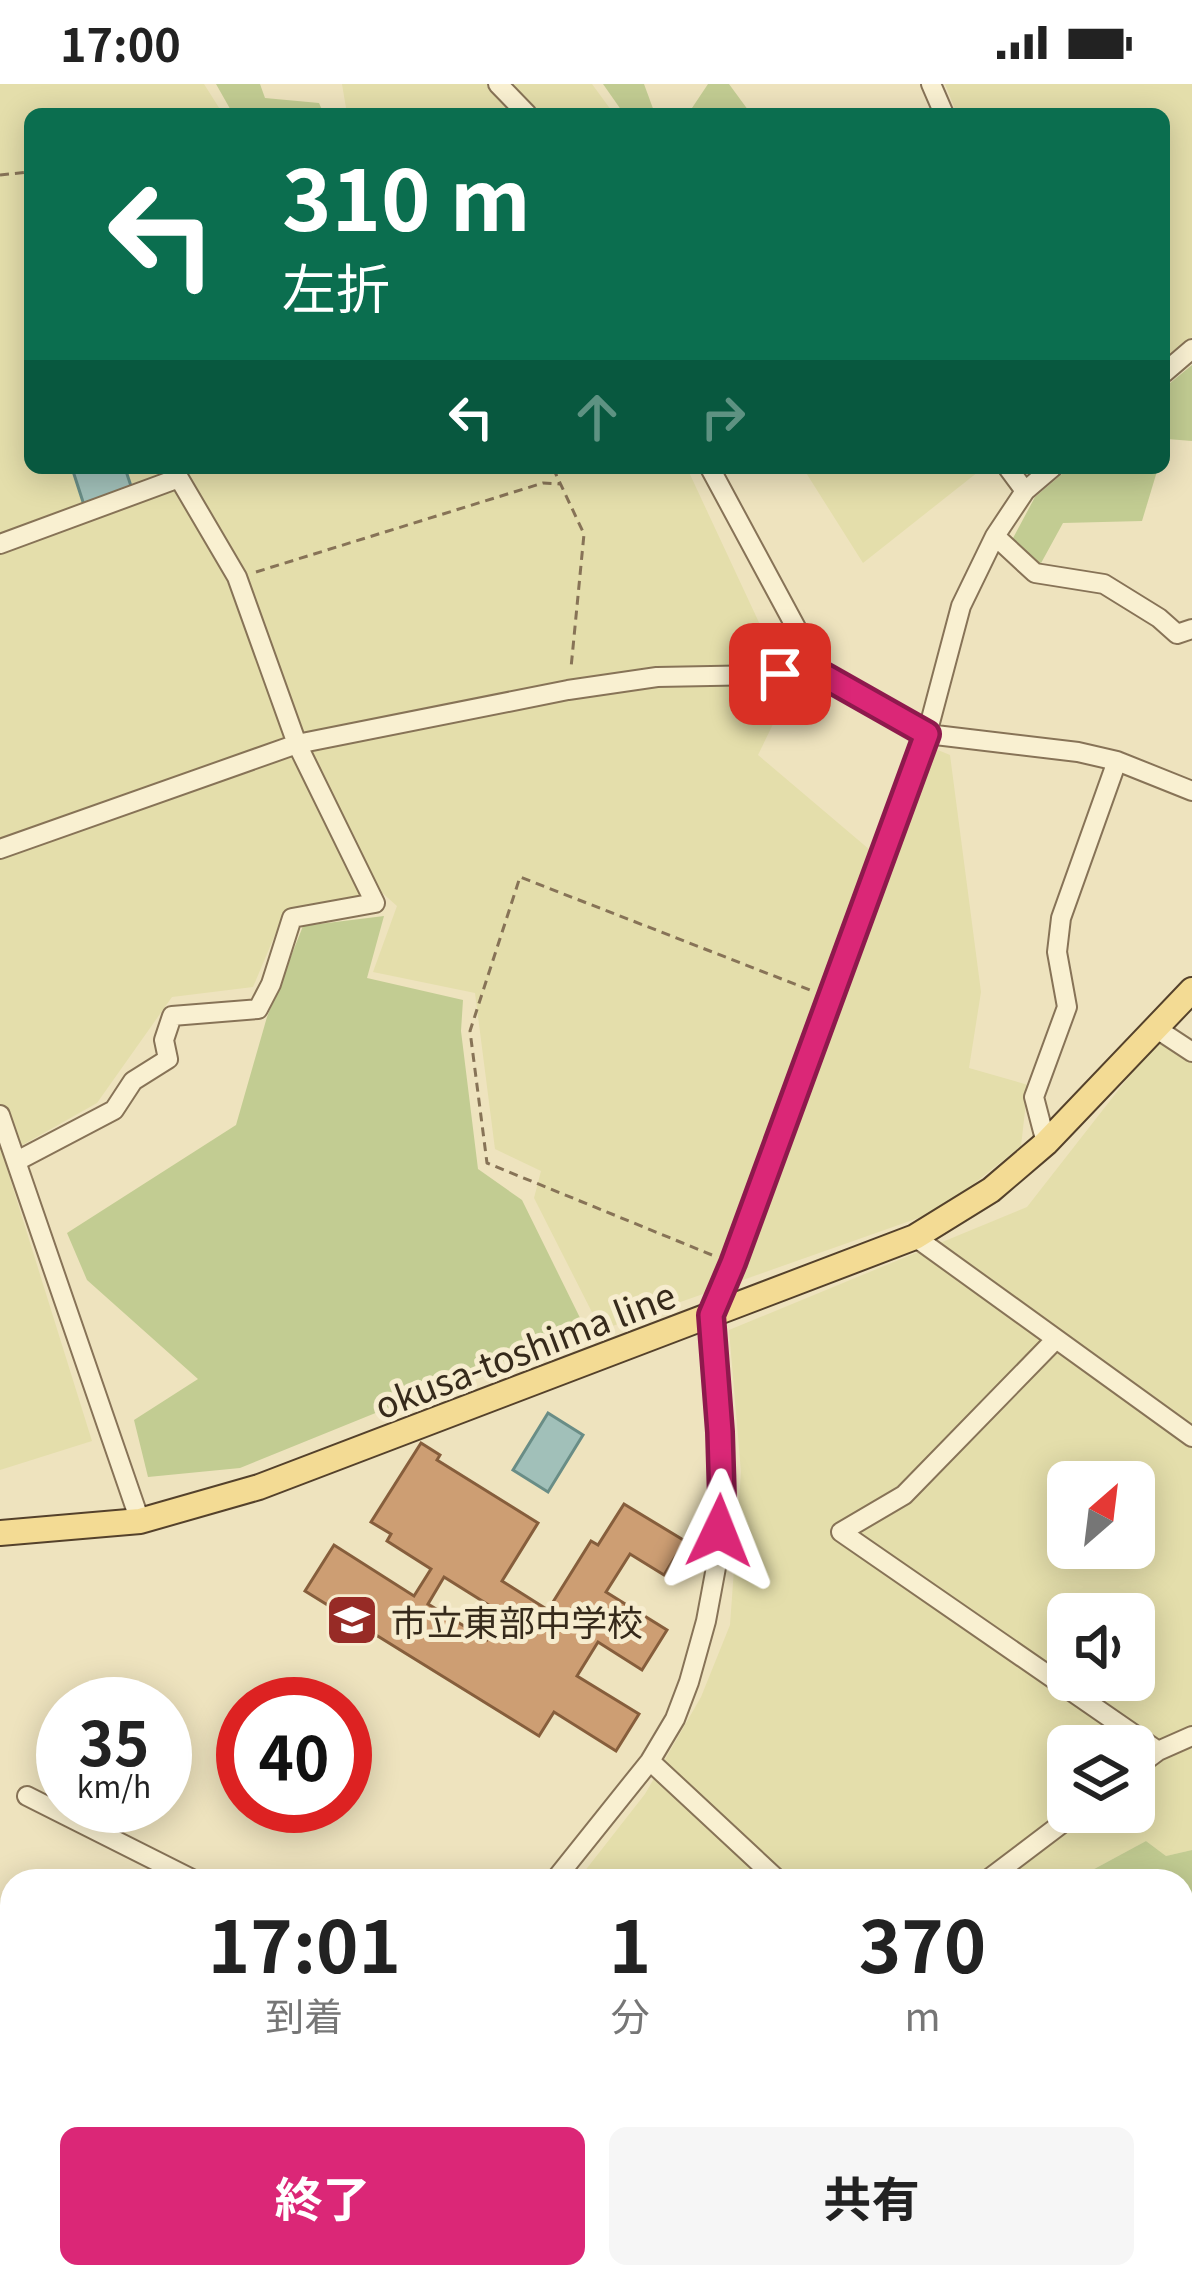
<!DOCTYPE html>
<html lang="ja">
<meta charset="utf-8">
<style>
:root{--surface:#fff;--page:#f6f6f6;--text:#222;--muted:#767676;--accent:#db2777}
body{margin:0;font-family:Georgia,"Noto Sans JP",serif;background:var(--page);color:var(--text);height:100vh;display:flex;flex-direction:column;font-size:45px;white-space:nowrap}
*{box-sizing:border-box;margin:0}
p{font-size:39px;color:var(--muted)}
.icon{flex:none;width:66px;height:66px;fill:none;stroke:currentColor;stroke-width:2;stroke-linecap:round;stroke-linejoin:round}
.map{position:relative;flex:1;overflow:hidden}
.drawer{position:absolute;left:0px;top:1785px;width:1194px;height:420px;display:flex;flex-direction:column;background:var(--surface);border-radius:36px 36px 0 0;box-shadow:0 6px 30px #0003}
.drawer>*{flex:none}
.top-card{position:absolute;left:24px;top:24px;width:1146px;height:366px;border-radius:18px;box-shadow:0 6px 30px #0003;background:#0b6e4f;color:#fff;overflow:hidden}
.needle{width:78px;rotate:28deg}
.controls{position:absolute;left:1047px;top:1377px;display:grid;gap:24px}
.controls a{display:grid;place-items:center;width:108px;height:108px;border-radius:18px;background:var(--surface);box-shadow:0 6px 30px #0003;font-size:60px}
.speed{position:absolute;left:36px;top:1593px;display:flex;gap:24px;font-size:60px;font-weight:700;text-align:center}
.speed>*{display:grid;place-content:center;width:156px;height:156px;border-radius:50%;background:var(--surface);box-shadow:0 6px 30px #0003;line-height:1}
.speed small{font-size:30px;font-weight:400}
.speed .limit{border:18px solid #d22;background:#fff;color:#111}
.pin{position:absolute;display:grid;place-items:center;width:102px;height:102px;color:#fff;margin:-51px;border-radius:24px;box-shadow:0 6px 18px #0006}
.me{position:absolute;width:132px;margin:-66px;rotate:2deg;stroke-linejoin:round;filter:drop-shadow(0 0 9px #0008)}
.turn{display:flex;align-items:center;gap:42px;height:252px;padding:0 60px;font-size:54px}
.turn .icon{width:156px;height:156px;stroke-width:2.5}
.turn b{display:block;font-size:84px;line-height:102px}
.lanes{display:flex;align-items:center;height:114px;padding:0 60px;background:#0003;justify-content:center;gap:60px;direction:ltr}
.lanes .off{opacity:.35}
.eta{display:flex;justify-content:space-evenly;align-items:center;height:204px;text-align:center}
.eta b{font-size:72px;font-weight:700;line-height:84px}
.action{display:flex;gap:24px;margin-top:auto;padding:24px 60px}
.action a{flex:1;height:138px;border-radius:18px;background:var(--accent);color:#fff;font-size:48px;font-weight:700;line-height:138px;text-align:center}
.action a+a{background:var(--page);color:var(--text)}
.status{display:flex;justify-content:space-between;align-items:center;height:84px;padding:0 60px;background:var(--surface);direction:ltr}
.status svg{height:33px;fill:currentColor}
.map>svg:first-child{display:block}
</style>
<div class="status"><b>17:00</b><svg viewBox="0 0 49 12"><path d="M0 12V9h3v3zM5 12V6h3v6zM10 12V3h3v9zM15 12V0h3v12zM26 1h20v11H26zM47 4h2v5h-2z"/></svg></div>
<div class="map">
<svg width="1192" height="2205" viewBox="0 0 1192 2205">
<rect width="100%" height="100%" fill="#eee3be"/>
<path fill="#e4deab" fill-rule="evenodd" d="M0,0H204L223,30H30V384H687L790,605L758,671L890,783L933,664L950,671L981,908L969,984L1028,1001L1021,1062L941,1126L601,1246L534,1114L541,1087L495,1065L475,909L373,888L397,822L380,807L285,827L253,903L172,913L97,1019L3,1072L92,1357L0,1386Z
M342,0H592L614,30H347Z
M945,0H1192V253L1164,277V30H957Z
M803,384H983L863,479Z
M1159,954L1192,977V1766L1166,1772L1146,1757L1072,1797H577L645,1710L701,1613L730,1541L741,1388L729,1246L1027,1123ZM1068,1398H1134V1464H1068ZM1068,1530H1134V1596H1068ZM1068,1662H1134V1728H1068Z
M1192,1822V1958L1182,1951V1824Z
M12,1946V2193H168L159,2205H0V1969Z
M313,2193H845L850,2205H324Z"/>
<path fill="#c2cc92" d="M216,0H260L265,14L319,19L324,30H233Z
M603,0H644L655,30H624Z
M708,0H729L751,30H688Z
M1192,281V357L1167,355L1164,363V304Z
M1069,384H1158L1142,437L1063,439L1040,481L1012,456L1035,413Z
M384,832L367,894L463,916L461,947L478,1085L522,1116L585,1244L240,1384L148,1393L134,1336L198,1295L87,1196L67,1149L236,1041L267,933L303,842Z
M1146,1757L1166,1772L1192,1766V1822L1182,1824V1797H1072Z
M1182,1951L1192,1958V2119L1182,2114Z
M845,2193H1050L1058,2205H850Z"/>
<path fill="#a1c0b9" stroke="#698d86" stroke-width="3" d="M72,384H125L132,405L84,421Z
M548,1329L583,1351L548,1408L513,1386Z"/>
<path fill="#cd9e73" stroke="#865e3c" stroke-width="3" fill-rule="evenodd" d="M421,1359L440,1371L437,1376L538,1439L502,1497L548,1526L591,1457L598,1461L624,1420L685,1457L664,1491L630,1470L606,1508L667,1546L642,1586L598,1558L577,1592L639,1630L616,1667L554,1628L539,1652L305,1507L334,1461L414,1512L431,1485L387,1457L391,1450L371,1438ZM444,1493L503,1530L487,1556L428,1520Z"/>
<g fill="none" stroke-linecap="round" stroke-linejoin="round">
<g stroke="#877357" stroke-width="22">
<path id="minor" d="M498,0L527,30
M931,0L944,30
M1164,289L1192,265
M710,384L821,590
M1008,384L1025,407
M995,452L1035,489L1104,500L1159,534L1177,550L1192,545
M0,460L179,394
M0,765L297,660L568,606L657,593L821,590L927,650L1078,668L1117,677L1192,707
M1154,943L1192,968
M0,1031L140,1437
M1046,1059L1034,1013L1067,923L1057,868L1061,834L1117,677
M17,1077L114,1026L133,997L168,975L164,956L172,932L258,925L271,900L292,834L375,819L297,660L237,493L173,384
M915,1153L1192,1353
M1055,1256L904,1411L841,1448L1158,1667
M650,1677L779,1797
M1134,1685L1158,1667L1192,1652
M27,1712L196,1797
M554,1797L650,1677L675,1635L689,1598L706,1537L717,1478L721,1416L711,1231L927,650L961,522L995,452L1025,407L1052,384
M986,1797L1077,1728
M0,2009L12,2016
M294,2193L305,2205
M589,2193L602,2205
M1180,2193L1192,2205
M181,2205L190,2193"/>
</g>
<g stroke="#54412b" stroke-width="28">
<path id="major" d="M0,1449L140,1437L259,1403L915,1153L991,1106L1046,1059L1192,906"/>
</g>
<path stroke="#877357" stroke-width="3" stroke-dasharray="9 6" stroke-linecap="butt" d="M0,91L30,88
M553,384L584,450L571,584
M256,488L543,399L560,400
M712,1171L487,1079L470,947L520,793L810,906"/>
<use href="#minor" stroke="#f9f0d1" stroke-width="18"/>
<use href="#major" stroke="#f3db94" stroke-width="24"/>
</g>
<g fill="none" stroke-linecap="round" stroke-linejoin="round">
<g stroke="#8e194d" stroke-width="30">
<path id="route" d="M719,1447L722,1415L720,1348L711,1231L733,1179L927,650L821,590H780"/>
</g>
<use href="#route" stroke="#db2777" stroke-width="21"/>
</g>
<defs>
<g id="school-square" transform="scale(2.7)"><rect x="-9" y="-9" width="18" height="18" rx="4" fill="#972b26" stroke="#f6ecce"/><path d="M0-5L7-2L0 1L-7-2ZM-4 1L0 2.5L4 1V4Q0 6-4 4Z" fill="#fff"/></g>
</defs>
<g fill-rule="evenodd">
<use href="#school-square" x="352" y="1536"/>
</g>
<g text-anchor="middle" dominant-baseline="central" stroke-width="10" stroke-linejoin="round" paint-order="stroke">
<g font-size="36" fill="#362a1b" stroke="#f6ecce">
<text transform="translate(524 1264) rotate(-21)">okusa-toshima line</text>
</g>
<g font-size="36" fill="#362a1b" stroke="#f6ecce" text-anchor="start">
<text x="391" y="1536">市立東部中学校</text>
</g>
</g>
</svg>
<div class="controls">
<a><svg class="needle" viewBox="-14 -14 28 28"><path d="M0-13l5 13h-10z" fill="#e53935"/><path d="M0 13l5-13h-10z" fill="#767676"/></svg></a>
<a><svg class="icon" aria-label="sound" viewBox="0 0 24 24"><path d="M4 9h4l5-4v14l-5-4H4zM17 9q2 3 0 6"/></svg></a>
<a><svg class="icon" aria-label="layers" viewBox="0 0 24 24"><path d="M12 4l9 5-9 5-9-5zM3 14l9 5 9-5"/></svg></a>
</div>
<div class="speed"><div>35<small>km/h</small></div><div class="limit">40</div></div>
<div class="pin" style="left:780px;top:590px;background:#d93025"><svg class="icon" aria-label="arrive" viewBox="0 0 24 24"><path d="M6 21V4h12l-3 4 3 4H6"/></svg></div>
<svg class="me" style="left:719px;top:1447px" viewBox="-20 -20 40 40"><path d="M0-17L14 15 0 8-14 15z" fill="#db2777" stroke="#fff" stroke-width="4"/></svg>
<div class="top-card">
<div class="turn"><svg class="icon" aria-label="left" viewBox="0 0 24 24"><path d="M17 20v-9H6M10 6l-5 5 5 5"/></svg><div><b>310 m</b>左折</div></div>
<div class="lanes"><svg class="icon" aria-label="left" viewBox="0 0 24 24"><path d="M17 20v-9H6M10 6l-5 5 5 5"/></svg><svg class="icon off" aria-label="ahead" viewBox="0 0 24 24"><path d="M12 20V5M6 11l6-6 6 6"/></svg><svg class="icon off" aria-label="right" viewBox="0 0 24 24"><path d="M7 20v-9h11M14 6l5 5-5 5"/></svg></div>
</div>
<section class="drawer">
<div class="eta">
<div><b>17:01</b><p>到着</p></div>
<div><b>1</b><p>分</p></div>
<div><b>370</b><p>m</p></div>
</div>
<div class="action"><a>終了</a><a>共有</a></div>
</section>
</div>
